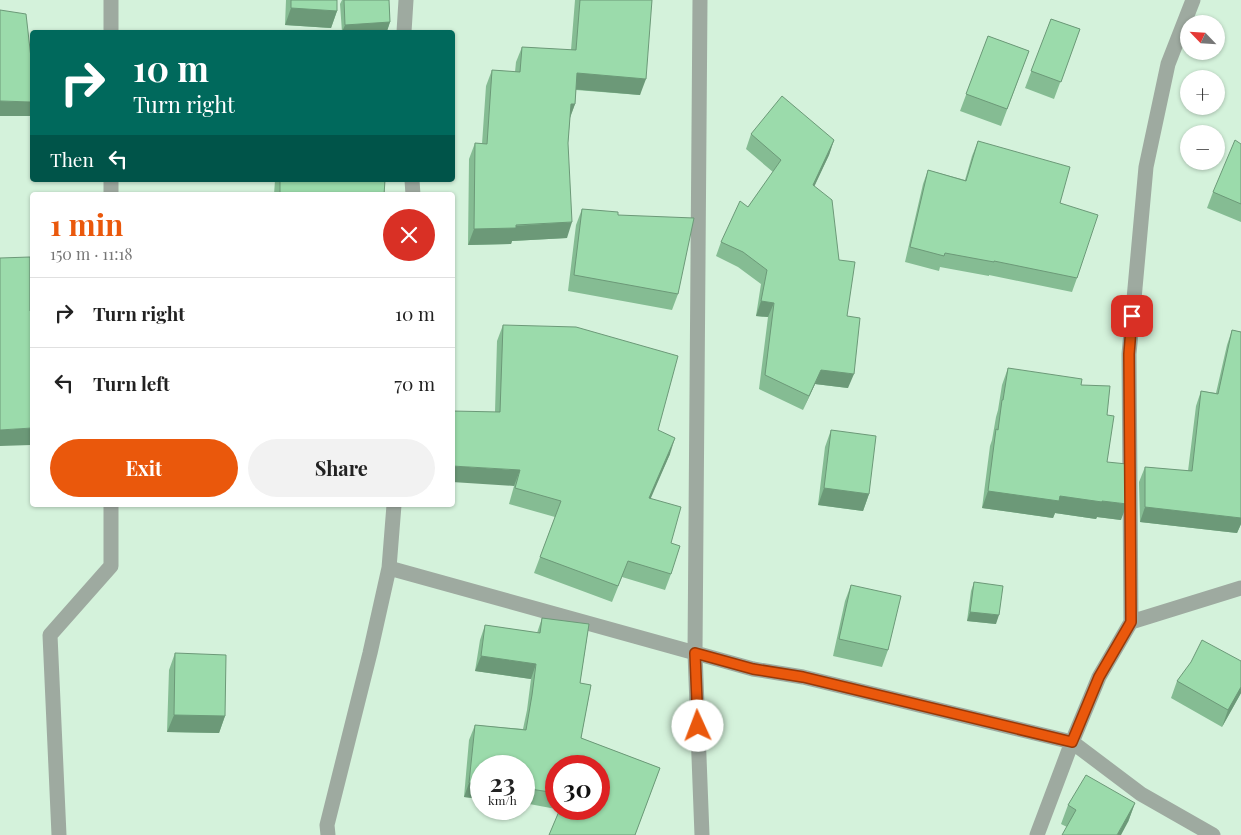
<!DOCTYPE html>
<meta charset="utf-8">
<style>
:root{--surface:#fff;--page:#f2f2f2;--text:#222;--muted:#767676;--line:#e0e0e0;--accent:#ea580c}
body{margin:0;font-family:"Playfair Display",serif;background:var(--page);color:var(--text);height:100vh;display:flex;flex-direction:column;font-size:19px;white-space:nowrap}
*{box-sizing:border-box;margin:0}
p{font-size:16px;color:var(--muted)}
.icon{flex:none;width:28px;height:28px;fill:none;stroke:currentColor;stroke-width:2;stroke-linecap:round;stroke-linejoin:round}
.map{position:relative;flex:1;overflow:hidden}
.side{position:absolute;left:30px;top:192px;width:425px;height:315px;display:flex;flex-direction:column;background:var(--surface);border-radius:5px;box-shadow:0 1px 4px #0004}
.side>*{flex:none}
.hud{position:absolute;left:30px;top:30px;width:425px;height:152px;border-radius:5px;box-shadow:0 1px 4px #0004;background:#00695c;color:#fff;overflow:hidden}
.needle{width:32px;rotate:295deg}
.controls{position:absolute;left:1180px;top:15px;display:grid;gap:10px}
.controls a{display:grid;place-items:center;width:45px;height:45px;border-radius:50%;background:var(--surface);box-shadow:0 1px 4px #0004;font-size:25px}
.speed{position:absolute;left:470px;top:755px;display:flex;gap:10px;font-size:25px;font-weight:700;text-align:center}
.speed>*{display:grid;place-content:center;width:65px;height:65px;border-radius:50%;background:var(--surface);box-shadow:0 1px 4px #0004;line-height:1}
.speed small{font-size:12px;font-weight:400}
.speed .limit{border:8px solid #d22;background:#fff;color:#111}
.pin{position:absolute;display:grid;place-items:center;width:42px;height:42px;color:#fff;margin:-21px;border-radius:10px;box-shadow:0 2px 8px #0006}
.me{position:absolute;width:55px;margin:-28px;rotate:358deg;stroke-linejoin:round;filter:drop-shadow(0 0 4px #0008)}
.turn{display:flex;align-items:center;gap:18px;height:105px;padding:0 20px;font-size:22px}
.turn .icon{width:65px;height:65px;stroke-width:2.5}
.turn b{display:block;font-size:35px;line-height:42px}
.then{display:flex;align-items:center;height:48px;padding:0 20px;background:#0003;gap:10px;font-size:19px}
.round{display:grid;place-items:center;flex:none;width:52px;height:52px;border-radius:26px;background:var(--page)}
.overview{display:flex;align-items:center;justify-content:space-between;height:85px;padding:0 20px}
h1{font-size:30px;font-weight:700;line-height:38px;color:var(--accent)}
.button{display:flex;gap:10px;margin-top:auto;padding:10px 20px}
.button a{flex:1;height:58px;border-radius:30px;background:var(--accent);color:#fff;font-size:20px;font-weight:700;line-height:58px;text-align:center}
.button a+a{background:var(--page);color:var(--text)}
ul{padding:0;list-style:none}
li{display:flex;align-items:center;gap:15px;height:70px;padding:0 20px;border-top:1px solid var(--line)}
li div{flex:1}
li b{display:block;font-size:19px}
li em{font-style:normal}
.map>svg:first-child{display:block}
</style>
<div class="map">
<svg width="1241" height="835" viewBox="0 0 1241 835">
<rect width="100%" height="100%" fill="#d4f2db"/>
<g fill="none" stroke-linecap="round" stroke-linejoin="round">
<path stroke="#9eaaa0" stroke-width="15" d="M700,0L695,653L702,835
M111,32V0
M404,32L406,0
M412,180L413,195
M111,195V180
M389,568L753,669L803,677L1072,742L1141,794L1213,835
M1131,622L1241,588
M59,835L50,635L111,566V505
M328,835L327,825L370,653L389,568L394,505
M1037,835L1072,742L1099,677L1131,622L1129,354L1146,167L1168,64L1193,0"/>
</g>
<path fill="#85bc93" d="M286,0H337V11L331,28L285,25Z
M342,0H389L390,22L387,31L364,32H342L340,4Z
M575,0H652L640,95L576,90L575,104L570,118L568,143L567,238L512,241L511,244L468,245L469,159L475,143L482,144L486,86L492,70L515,72L516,62L522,47L571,50Z
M1051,19L1080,29L1054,99L1025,88Z
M988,36L1029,51L1001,126L960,111Z
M751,134L834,140L829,155L814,186L839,260L847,316L848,388L815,384L803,410L759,389L768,317L756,316L761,284L738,267L716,256L721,242L748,207L773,172L746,149Z
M978,141L1060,203L1077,278L1072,292L989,275V276L940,267L939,271L905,262L923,184L928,170L965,180L972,156Z
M1241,144V222L1207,208L1213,192Z
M275,180H385L384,195H274Z
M582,209L618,215L678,294L672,310L568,291L576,225Z
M503,325L658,430L670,454L650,498L671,543V574L665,590L622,577L612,602L534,573L555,517L509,504L514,486L495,412L497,341Z
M1232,330L1241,332V524L1237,533L1140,522L1139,482L1145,467L1188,471L1196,406L1201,391L1216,393L1227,345Z
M1008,368L1081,385L1107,415V462L1121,520L1097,517L1096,519L1055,513L1053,518L982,508L990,446L992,440L996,417L998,410L1002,385Z
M831,430L869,494L863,511L818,505L825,447Z
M974,582L996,624L967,621L971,591Z
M851,585L888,650L882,667L833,656L845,601Z
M542,618L589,624L580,683L591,685L581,738L660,768L635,835H549L560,809H556H599V766H556V809L524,803V766H481V799L464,797L469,740L475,725L523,729L527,710L531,679L475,671L480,640L485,625L537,633Z
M175,653L225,716L219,733L167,732L169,670Z
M1241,661V693L1222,727L1171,698L1177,681Z
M1135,803L1128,822L1067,827L1061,824L1068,805Z"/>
<path fill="#6c9978" d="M291,8L337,11L331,28L285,25Z
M390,22L387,31L342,32L345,25Z
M577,73L646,79L640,95L571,89Z
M0,101L32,102V116H0Z
M571,104H575L569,120Z
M834,140L829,155L808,200L813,185Z
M572,222L567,238L512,241L511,244L468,245L474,229Z
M761,301L774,303L768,317L756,316Z
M821,370L854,374L848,388L815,384L803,410L809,396Z
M32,428V440L31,445L0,446V430Z
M675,438L670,454L644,514L649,498Z
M452,466L520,470L514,486L452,482Z
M824,488L869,494L863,511L818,505Z
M988,491L1060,496L1127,504L1121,520L1097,517L1096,519L1055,513L1053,518L982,508Z
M1145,507L1241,518V524L1237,533L1140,522Z
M970,612L999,615L996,624L967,621Z
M481,656L536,664L531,679L475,671Z
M1241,687V693L1222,727L1228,710Z
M174,715L225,716L219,733L167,732Z
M469,783L481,784V799L464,797Z
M1135,803L1128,822L1121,835H1117Z"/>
<path fill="#9bdbab" stroke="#6c9978" d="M291,0H337V11L291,8Z
M344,0H389L390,22L345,25Z
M580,0H652L646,79L577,73L575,104H571L568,143L572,222L516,225V228L474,229L475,143L487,144L492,70L520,72L522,47L576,50Z
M0,10L26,14L31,58H32V102L0,101Z
M1051,19L1080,29L1061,82L1031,71Z
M988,36L1029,51L1007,109L966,94Z
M782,96L834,140L813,185L832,200L839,260L855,262L847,316L860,318L854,374L821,370L809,396L765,375L774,303L761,301L767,270L743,252L721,242L740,201L748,207L781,160L751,134Z
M1235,140L1241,144V204L1213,192Z
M978,141L1070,167L1060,203L1098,215L1077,278L994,261V262L945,253L944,256L910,247L928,170L966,181Z
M280,180H385L384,195H283V194H280Z
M582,209L618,212V215L694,218L678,294L574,275Z
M30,257V311H32V428L0,430V258Z
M503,325L576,327L678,356L658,430L675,438L649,498L681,507L671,543L680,546L671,574L628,561L618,586L540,557L561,501L515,488L520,470L452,466V411L500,412Z
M1232,330L1241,332V518L1145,507V467L1192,471L1201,391L1218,394Z
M1008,368L1082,379L1081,385L1110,386L1107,415L1114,416L1107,462L1127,464V504L1102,501V502L1060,496L1059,501L988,491L996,429L998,430L1002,400H1003Z
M831,430L876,436L869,494L824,488Z
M974,582L1003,586L999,615L970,612Z
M851,585L901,596L888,650L839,639Z
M542,618L589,624L580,683L591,685L581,738L660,768L635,835H549L560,809H599V766H556V793L524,788V766H481V784L469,783L475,725L526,730L532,695L536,664L481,656L485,625L540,633Z
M1202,640L1241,661V687L1228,710L1177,681L1191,662Z
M175,653L226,655L225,716L174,715Z
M1086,775L1135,803L1117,835H1062L1076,810L1068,805Z"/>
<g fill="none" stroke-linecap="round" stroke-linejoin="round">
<g stroke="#983908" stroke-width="12">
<path id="route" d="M698,726L695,653L753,669L803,677L1072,742L1099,677L1131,622L1129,354L1132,316"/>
</g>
<use href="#route" stroke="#ea580c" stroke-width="9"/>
</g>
</svg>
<div class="controls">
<a><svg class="needle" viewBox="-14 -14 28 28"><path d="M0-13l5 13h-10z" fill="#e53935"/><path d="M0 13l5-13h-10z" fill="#767676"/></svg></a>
<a>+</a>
<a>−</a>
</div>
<div class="speed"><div>23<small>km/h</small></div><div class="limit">30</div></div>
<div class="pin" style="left:1132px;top:316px;background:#d93025"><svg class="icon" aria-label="arrive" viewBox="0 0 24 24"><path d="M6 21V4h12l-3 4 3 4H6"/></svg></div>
<svg class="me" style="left:698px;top:726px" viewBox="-20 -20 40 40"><circle r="19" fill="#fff"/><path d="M0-13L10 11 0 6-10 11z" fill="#ea580c"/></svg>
<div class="hud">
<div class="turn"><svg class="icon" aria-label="right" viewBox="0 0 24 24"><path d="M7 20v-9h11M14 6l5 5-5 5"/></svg><div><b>10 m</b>Turn right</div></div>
<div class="then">Then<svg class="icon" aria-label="left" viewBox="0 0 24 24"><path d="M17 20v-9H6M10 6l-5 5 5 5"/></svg></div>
</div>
<section class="side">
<div class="overview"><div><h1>1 min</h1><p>150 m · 11:18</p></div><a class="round" style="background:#d93025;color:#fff"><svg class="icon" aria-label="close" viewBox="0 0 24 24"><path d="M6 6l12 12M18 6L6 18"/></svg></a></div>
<ul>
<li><svg class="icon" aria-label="right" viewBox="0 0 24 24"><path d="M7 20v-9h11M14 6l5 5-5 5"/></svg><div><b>Turn right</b></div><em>10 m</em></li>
<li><svg class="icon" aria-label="left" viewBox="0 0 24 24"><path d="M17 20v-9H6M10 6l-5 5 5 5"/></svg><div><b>Turn left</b></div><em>70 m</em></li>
</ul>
<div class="button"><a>Exit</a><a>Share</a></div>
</section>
</div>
